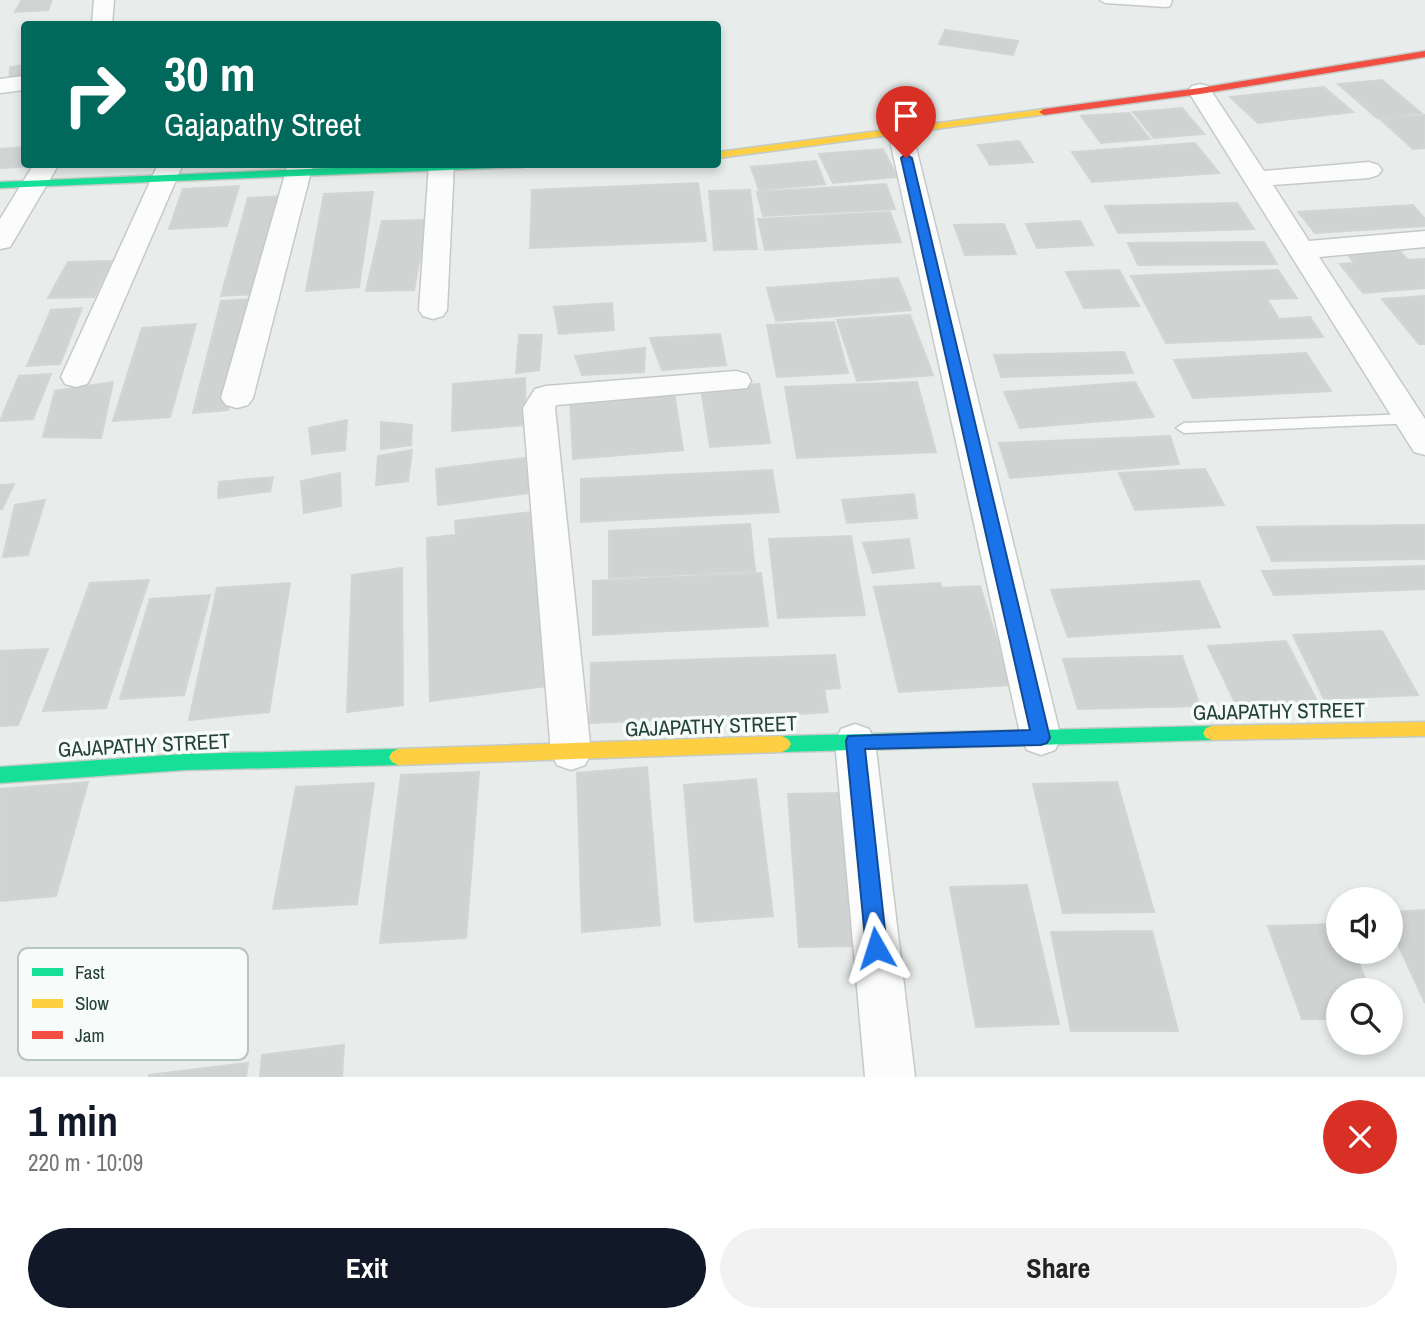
<!DOCTYPE html>
<meta charset="utf-8">
<style>
:root{--surface:#fff;--page:#f2f2f2;--text:#222;--muted:#767676;--accent:#111827}
body{margin:0;font-family:"Archivo Narrow",sans-serif;background:var(--page);color:var(--text);height:100vh;display:flex;flex-direction:column;font-size:26px;white-space:nowrap}
*{box-sizing:border-box;margin:0}
p{font-size:23px;color:var(--muted)}
.icon{flex:none;width:38px;height:38px;fill:none;stroke:currentColor;stroke-width:2;stroke-linecap:round;stroke-linejoin:round}
.map{position:relative;height:1077px;overflow:hidden}
.sheet{display:flex;flex-direction:column;background:var(--surface);flex:1}
.sheet>*{flex:none}
.guide{position:absolute;left:21px;top:21px;width:700px;height:147px;border-radius:7px;box-shadow:0 4px 10px #0003;background:#00695c;color:#fff;overflow:hidden}
.buttons{position:absolute;left:1326px;top:887px;display:grid;gap:14px}
.buttons a{display:grid;place-items:center;width:77px;height:77px;border-radius:50%;background:var(--surface);box-shadow:0 4px 10px #0003;font-size:35px}
.pin{position:absolute;display:grid;place-items:center;width:60px;height:60px;color:#fff;margin:-72px -30px;border-radius:50% 50% 50% 0;rotate:-45deg;box-shadow:0 0 7px #0007}
.pin .icon{rotate:45deg}
.me{position:absolute;width:77px;margin:-38px;rotate:354deg;stroke-linejoin:round;filter:drop-shadow(0 0 5px #0008)}
.turn{display:flex;align-items:center;gap:24px;height:147px;padding:0 28px;font-size:32px}
.turn .icon{width:91px;height:91px;stroke-width:2.5}
.turn b{display:block;font-size:49px;line-height:60px}
.round{display:grid;place-items:center;flex:none;width:74px;height:74px;border-radius:37px;background:var(--page)}
.headline{display:flex;align-items:center;justify-content:space-between;height:119px;padding:0 28px}
h1{font-size:42px;font-weight:700;line-height:52px;color:var(--accent)}
.button{display:flex;gap:14px;margin-top:auto;padding:14px 28px}
.button a{flex:1;height:80px;border-radius:42px;background:var(--accent);color:#fff;font-size:28px;font-weight:700;line-height:80px;text-align:center}
.button a+a{background:var(--page);color:var(--text)}
.map>svg:first-child{display:block}
</style>
<div class="map">
<svg width="1425" height="1077" viewBox="0 0 1425 1077">
<rect width="100%" height="100%" fill="#e8edeb"/>
<path fill="#cfd4d2" stroke="#d1d6d4" stroke-width="2" d="M52,0L48,10L15,12L21,1Z
M945,30L1018,41L1013,55L939,44Z
M24,65V80L9,83L10,67Z
M1382,80L1421,113L1377,118L1338,84Z
M1324,87L1353,112L1258,123L1230,97Z
M1182,108L1204,134L1154,138L1133,112Z
M1129,113L1150,139L1101,143L1081,116Z
M1425,115V148L1413,149L1380,119Z
M1019,141L1033,162L990,165L978,145Z
M1195,143L1219,173L1092,182L1072,152Z
M24,147V164L37,166L0,168V149Z
M883,149L897,177L833,183L819,154Z
M816,161L825,184L759,190L751,167Z
M698,183L706,241L530,248L532,190Z
M886,184L895,209L763,216L757,192Z
M239,186L227,226L169,229L183,189Z
M750,190L757,249L714,250L709,191Z
M373,192L359,287L306,291L324,194Z
M281,196L258,294L221,296L248,198Z
M1237,203L1254,229L1118,233L1105,206Z
M1413,205L1425,219V226L1315,233L1298,212Z
M890,212L901,242L765,250L758,219Z
M427,220L414,290L366,291L382,221Z
M1080,221L1093,245L1037,248L1026,224Z
M1004,224L1016,254L965,255L954,225Z
M1264,242L1277,264L1138,265L1128,243Z
M1397,248L1408,260L1425,259V288L1363,293L1340,264L1355,263L1345,252Z
M112,261L94,297L48,298L68,262Z
M1119,270L1139,306L1084,308L1066,272Z
M1278,270L1297,298L1267,299L1279,319L1310,317L1323,337L1166,343L1131,276Z
M898,278L911,310L776,321L767,288Z
M1425,296V344H1419L1382,299Z
M253,299L228,410L193,413L221,301Z
M612,303L614,330L559,334L554,307Z
M82,308L60,364L27,366L51,310Z
M910,315L933,375L857,381L837,320Z
M834,322L848,373L777,377L767,325Z
M196,324L170,417L113,421L142,328Z
M720,334L726,365L662,370L650,338Z
M519,335H542L539,370L516,373Z
M645,348L644,372L582,375L575,356Z
M1124,352L1133,373L1001,377L994,355Z
M1306,353L1331,391L1193,398L1174,360Z
M51,374L33,419L0,421L19,376Z
M525,378L526,425L452,431L453,384Z
M113,382L101,438L43,437L55,391Z
M917,382L936,452L797,458L785,387Z
M1135,382L1154,417L1020,428L1004,392Z
M759,384L770,443L710,447L701,388Z
M674,391L683,450L573,459L570,399Z
M347,420L345,450L312,454L309,428Z
M381,422L412,425L411,445L381,449Z
M1170,436L1179,464L1010,478L999,443Z
M412,450L408,481L376,485L378,456Z
M533,457L537,492L438,505L436,469Z
M1205,469L1224,505L1135,510L1119,473Z
M772,470L779,512L581,522V479Z
M340,473L341,506L304,513L301,481Z
M273,477L270,491L218,498L219,482Z
M14,484L2,509H0V485Z
M914,494L917,518L847,523L842,500Z
M45,500L28,555L3,557L15,505Z
M539,511L556,685L430,701L427,538L456,535L455,521Z
M750,524L755,571L609,578V531Z
M1425,525V559L1272,561L1257,527Z
M851,536L865,615L778,618L769,539Z
M909,539L914,568L873,573L863,543Z
M1425,566V589L1274,595L1262,571Z
M402,568L403,705L347,712L352,575Z
M761,573L768,626L593,635V581Z
M149,580L106,708L43,711L90,583Z
M1199,581L1220,627L1068,637L1051,590Z
M290,583L269,712L189,720L217,588Z
M940,583L942,588L980,586L1011,685L899,692L874,587Z
M210,595L184,695L120,699L150,599Z
M1382,631L1418,695L1324,699L1293,635Z
M1286,641L1318,703L1238,709L1208,646Z
M48,649L18,725L0,726V651Z
M835,655L840,688L824,689L828,712L785,715L787,728L756,729L754,716L590,723L591,663Z
M1182,656L1200,706L1078,709L1063,659Z
M647,767L660,925L582,932L577,773Z
M479,772L466,938L380,943L401,775Z
M756,779L773,916L695,922L684,785Z
M88,782L56,896L0,901V789Z
M1117,782L1154,912L1063,913L1033,784Z
M374,783L357,904L273,909L296,787Z
M840,793L857,946L799,947L788,794Z
M1027,885L1059,1024L976,1027L950,887Z
M1425,910V1003L1391,929V912Z
M1339,924V952H1354L1370,990H1339V1019H1302L1268,926Z
M1152,931L1178,1031H1071L1051,932Z
M344,1045L342,1077H260L262,1055Z
M248,1063L246,1077H149V1075Z"/>
<g fill="none" stroke-linecap="round" stroke-linejoin="round">
<g stroke="#c5cac8" stroke-width="3">
<path id="lane" d="M1100,0H1172L1170,6L1166,7L1105,3Z
M1410,414L1416,415L1418,419L1416,423L1184,433L1176,428L1184,423Z"/>
</g>
<g stroke="#c5cac8" stroke-width="3">
<path id="street" d="M94,0H114L112,24H92Z
M24,76V90L0,93V79Z
M1200,84L1208,86L1264,171L1369,162L1378,165L1382,170L1378,175L1369,178L1273,185L1309,241L1425,231V247L1319,257L1425,419V455L1414,452L1188,91L1192,86Z
M900,124L909,126L912,131L1061,738L1055,750L1041,755L1027,750L1021,738L888,131L891,126Z
M34,164H59L10,247L0,249V219Z
M158,164H183L91,377L87,384L76,387L65,384L61,377Z
M288,164H313L253,398L248,405L237,408L226,405L221,398Z
M429,164H454L447,310L443,316L433,319L423,316L419,310Z
M736,371L747,374L751,381L747,388L556,405L555,408L591,753L585,765L571,770L557,765L551,753L523,408L535,389L546,386Z
M855,724L869,729L875,741L915,1077H865L835,741L841,729Z"/>
</g>
<g stroke="#c3cbc8" stroke-width="3">
<path id="fast" d="M426,164H528L523,167L0,188V182Z
M1212,726L1218,728L1221,733L1218,738L1212,740L782,752L776,749L773,744L776,739L782,736Z
M398,749L404,752L407,757L404,762L398,765L185,770L0,783V767L185,754Z"/>
</g>
<g stroke="#c3cbc8" stroke-width="3">
<path id="slow" d="M1044,109L1049,112L1048,114L718,158V152Z
M1425,722V736L1212,740L1206,738L1203,733L1206,728L1212,726Z
M782,736L788,739L791,744L788,749L782,752L398,765L392,762L389,757L392,752L398,749Z"/>
</g>
<g stroke="#c3cbc8" stroke-width="3">
<path id="jam" d="M1425,51V57L1200,94L1044,115L1039,112L1044,109L1200,88Z"/>
</g>
<use href="#lane" fill="#fcfcfc" fill-rule="evenodd"/>
<use href="#street" fill="#fcfcfc" fill-rule="evenodd"/>
<use href="#fast" fill="#16e098" fill-rule="evenodd"/>
<use href="#slow" fill="#ffcf43" fill-rule="evenodd"/>
<use href="#jam" fill="#f24e42" fill-rule="evenodd"/>
</g>
<path fill="#1a73e8" stroke="#114b97" stroke-width="2" d="M906,154L912,158L1050,738L1047,743L1041,745L865,749L887,948L884,955L876,958L869,955L866,948L846,741L848,736L1030,730L901,158Z"/>
<g text-anchor="middle" dominant-baseline="central" stroke-width="7" stroke-linejoin="round" paint-order="stroke">
<g font-size="21" fill="#24423a" stroke="#f7fbf9">
<text transform="translate(1279 711) rotate(-1)">GAJAPATHY STREET</text>
<text transform="translate(711 726) rotate(-2)">GAJAPATHY STREET</text>
<text transform="translate(144 745) rotate(-3)">GAJAPATHY STREET</text>
</g>
</g>
<rect x="18" y="948" width="230" height="112" rx="10" fill="#f7fbf9" stroke="#b8c4c0" stroke-width="2"/>
<rect x="32" y="968" width="31" height="8" fill="#16e098"/>
<rect x="32" y="999" width="31" height="9" fill="#ffcf43"/>
<rect x="32" y="1031" width="31" height="8" fill="#f24e42"/>
<g font-size="19" fill="#24423a">
<text x="75" y="979">Fast</text>
<text x="75" y="1010">Slow</text>
<text x="75" y="1042">Jam</text>
</g>
</svg>
<div class="buttons">
<a><svg class="icon" aria-label="sound" viewBox="0 0 24 24"><path d="M4 9h4l5-4v14l-5-4H4zM17 9q2 3 0 6"/></svg></a>
<a><svg class="icon" aria-label="search" viewBox="0 0 24 24"><circle cx="10" cy="10" r="6"/><path d="M15 15l6 6"/></svg></a>
</div>
<div class="pin" style="left:906px;top:158px;background:#d93025"><svg class="icon" aria-label="arrive" viewBox="0 0 24 24"><path d="M6 21V4h12l-3 4 3 4H6"/></svg></div>
<svg class="me" style="left:876px;top:948px" viewBox="-20 -20 40 40"><path d="M0-17L14 15 0 8-14 15z" fill="#1a73e8" stroke="#fff" stroke-width="4"/></svg>
<div class="guide">
<div class="turn"><svg class="icon" aria-label="right" viewBox="0 0 24 24"><path d="M7 20v-9h11M14 6l5 5-5 5"/></svg><div><b>30 m</b>Gajapathy Street</div></div>
</div>
</div>
<section class="sheet">
<div class="headline"><div><h1>1 min</h1><p>220 m · 10:09</p></div><a class="round" style="background:#d93025;color:#fff"><svg class="icon" aria-label="close" viewBox="0 0 24 24"><path d="M6 6l12 12M18 6L6 18"/></svg></a></div>
<div class="button"><a>Exit</a><a>Share</a></div>
</section>
